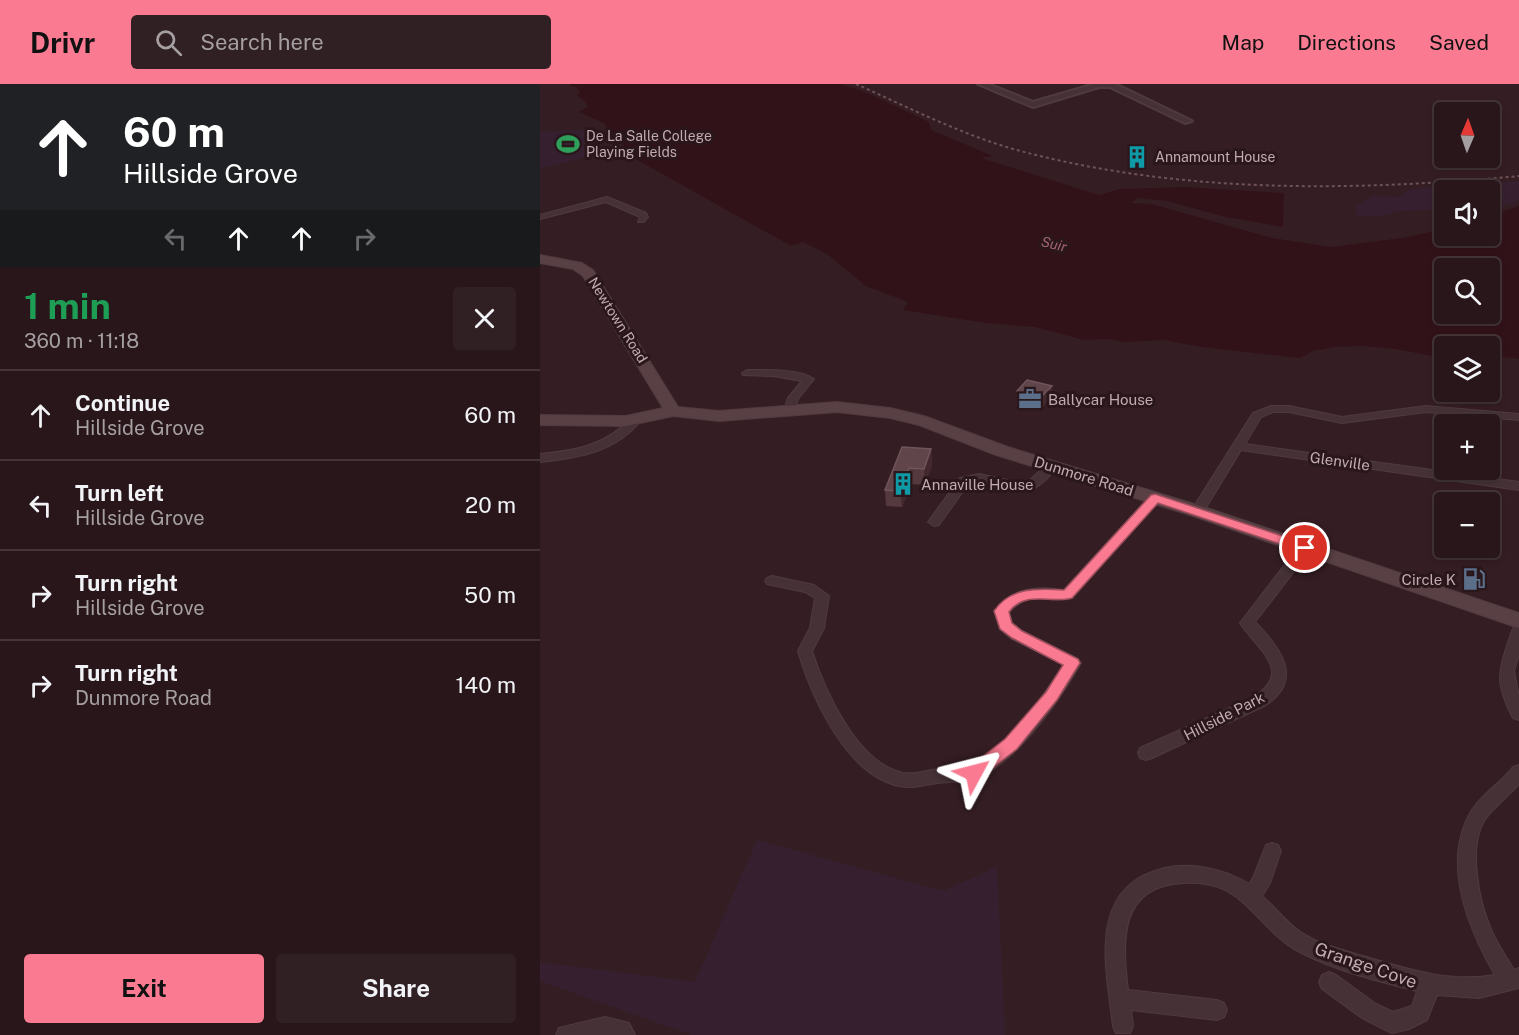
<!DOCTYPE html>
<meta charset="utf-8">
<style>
:root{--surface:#28161a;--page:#301f23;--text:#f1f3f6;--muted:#a59fa2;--line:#443539;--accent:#f97a91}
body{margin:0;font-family:"Public Sans",sans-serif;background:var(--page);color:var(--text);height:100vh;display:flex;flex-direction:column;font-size:22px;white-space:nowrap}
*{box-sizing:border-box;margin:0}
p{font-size:20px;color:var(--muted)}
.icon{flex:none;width:33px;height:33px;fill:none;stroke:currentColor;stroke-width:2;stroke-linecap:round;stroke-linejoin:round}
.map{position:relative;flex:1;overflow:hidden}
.details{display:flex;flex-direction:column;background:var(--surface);width:540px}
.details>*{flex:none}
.top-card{background:#202124;color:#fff;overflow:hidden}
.needle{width:39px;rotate:2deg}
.buttons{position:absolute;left:894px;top:18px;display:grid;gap:12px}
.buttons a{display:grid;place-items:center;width:66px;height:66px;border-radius:6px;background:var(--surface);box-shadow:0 3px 9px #0003,0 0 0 2px var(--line);font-size:30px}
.pin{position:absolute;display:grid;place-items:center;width:51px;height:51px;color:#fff;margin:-26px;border:3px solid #fff;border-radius:50%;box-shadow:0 2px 6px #0007}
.me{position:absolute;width:66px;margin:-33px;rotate:52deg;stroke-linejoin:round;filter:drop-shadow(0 0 4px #0008)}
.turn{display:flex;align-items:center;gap:21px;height:126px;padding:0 24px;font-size:27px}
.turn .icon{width:78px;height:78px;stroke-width:2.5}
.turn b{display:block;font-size:42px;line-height:51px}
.lanes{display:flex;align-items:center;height:57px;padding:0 24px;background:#0003;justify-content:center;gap:30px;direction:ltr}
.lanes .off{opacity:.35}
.round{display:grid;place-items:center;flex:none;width:63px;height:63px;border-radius:6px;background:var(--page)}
.headline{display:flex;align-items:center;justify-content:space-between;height:102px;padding:0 24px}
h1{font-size:36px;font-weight:700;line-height:45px;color:#1e9e55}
.cta{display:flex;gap:12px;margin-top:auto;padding:12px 24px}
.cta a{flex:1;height:69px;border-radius:6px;background:var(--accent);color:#111;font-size:24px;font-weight:700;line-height:69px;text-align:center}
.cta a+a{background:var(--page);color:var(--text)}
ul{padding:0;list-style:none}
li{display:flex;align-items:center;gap:18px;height:90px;padding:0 24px;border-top:2px solid var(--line)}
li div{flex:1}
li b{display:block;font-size:22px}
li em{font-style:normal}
header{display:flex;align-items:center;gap:36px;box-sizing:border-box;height:84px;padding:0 30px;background:var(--accent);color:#111}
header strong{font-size:28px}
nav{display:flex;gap:33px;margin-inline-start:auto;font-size:21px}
.search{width:420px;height:54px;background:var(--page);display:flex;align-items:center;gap:15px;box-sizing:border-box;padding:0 21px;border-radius:6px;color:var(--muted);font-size:22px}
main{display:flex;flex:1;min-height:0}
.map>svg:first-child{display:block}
</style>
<header>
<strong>Drivr</strong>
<div class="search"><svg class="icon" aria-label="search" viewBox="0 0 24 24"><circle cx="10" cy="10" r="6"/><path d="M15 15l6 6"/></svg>Search here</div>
<nav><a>Map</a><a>Directions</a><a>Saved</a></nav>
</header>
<main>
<section class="details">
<div class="top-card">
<div class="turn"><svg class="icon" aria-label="ahead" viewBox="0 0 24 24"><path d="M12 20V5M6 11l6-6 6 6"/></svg><div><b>60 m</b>Hillside Grove</div></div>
<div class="lanes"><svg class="icon off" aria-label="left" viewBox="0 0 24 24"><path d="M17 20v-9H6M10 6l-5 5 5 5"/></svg><svg class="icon" aria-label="ahead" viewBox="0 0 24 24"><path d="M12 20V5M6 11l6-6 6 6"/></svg><svg class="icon" aria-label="ahead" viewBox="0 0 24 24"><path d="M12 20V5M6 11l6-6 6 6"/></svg><svg class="icon off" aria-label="right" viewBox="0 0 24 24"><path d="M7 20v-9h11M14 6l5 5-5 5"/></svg></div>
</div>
<div class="headline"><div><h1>1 min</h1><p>360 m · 11:18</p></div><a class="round"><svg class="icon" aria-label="close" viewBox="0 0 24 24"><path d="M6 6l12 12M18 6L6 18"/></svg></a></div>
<ul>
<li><svg class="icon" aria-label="ahead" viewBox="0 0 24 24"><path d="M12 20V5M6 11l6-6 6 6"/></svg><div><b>Continue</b><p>Hillside Grove</p></div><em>60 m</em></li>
<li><svg class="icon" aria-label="left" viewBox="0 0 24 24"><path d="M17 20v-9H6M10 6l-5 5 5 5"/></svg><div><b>Turn left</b><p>Hillside Grove</p></div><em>20 m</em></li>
<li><svg class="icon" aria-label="right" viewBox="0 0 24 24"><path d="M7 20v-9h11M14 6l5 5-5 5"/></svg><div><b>Turn right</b><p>Hillside Grove</p></div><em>50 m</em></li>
<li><svg class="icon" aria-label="right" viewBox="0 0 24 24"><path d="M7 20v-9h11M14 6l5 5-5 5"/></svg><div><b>Turn right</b><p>Dunmore Road</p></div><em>140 m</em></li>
</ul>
<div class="cta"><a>Exit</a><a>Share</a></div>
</section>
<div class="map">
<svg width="979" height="951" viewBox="0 0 979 951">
<rect width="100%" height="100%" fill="#351e23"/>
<path fill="#36202f" d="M48,46L54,50L58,70L0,85V48Z
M979,97V116L950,127V106H904V131L891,126L859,127L839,133L817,131L816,122L833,112L859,113L868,106L879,104Z
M217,756L403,807L457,783L465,951H152L0,897V878L155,898Z"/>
<path fill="#321219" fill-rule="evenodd" d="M30,0H301L328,9L389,38L391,46L453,72L441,74L559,111L579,105L645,103L744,109L743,143L686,133L627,117L598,114L591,119L612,120L732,154L791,163L862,154L904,145V152H950V132L979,122V275L950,271V262H904V274L855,265L822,262L795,263L773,267L760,274L661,263L624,256L584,258L569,255L544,256L495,243L446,239L363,226L368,218L326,202L287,170L263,158L251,162L101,78L88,68L64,39L39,28L48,23L45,17L37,11L40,9L36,3L30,2ZM950,184V230H904V184Z"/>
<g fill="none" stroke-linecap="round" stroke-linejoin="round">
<g stroke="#4f3b3f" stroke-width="2">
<path id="minor" d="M67,113L106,129L108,133L104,138H98L100,133L66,118L0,135V131Z
M207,286C224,286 261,285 274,295L258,315L254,328L250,329L244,326L248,314L262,297L233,292L203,291L202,289Z
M731,322H749L802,333L886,322L979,330V336L886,328L802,339L749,328H733L721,333L705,360L979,398V406L701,366L662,430H652L651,427L713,329Z
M95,333L101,336C77,368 37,374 0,378V370C35,367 67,361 91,334Z
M512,378L518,382C477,435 468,386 428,400L399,441L394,442L388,438L420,394L439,390L486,400L508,379Z
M615,410L619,411L621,414L619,417L532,514C508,521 492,503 469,528L472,539L482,547L538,575L541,579C517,620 484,668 443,692C429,700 413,697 398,699C388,700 377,704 366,703C309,698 272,614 258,567L270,544L275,514L265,508L227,500L225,497L227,494L232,492L274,501L289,512L284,544L272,567C285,607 317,679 363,689C374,691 387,686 399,685C409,684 422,687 431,682C469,664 501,615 524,581L472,555L460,545L455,527C470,504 499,502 524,506L611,411Z
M765,460L772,464L715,538C741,564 765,597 724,622L612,674L606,676L600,674L598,669L600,664L712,614C756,588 716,564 700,539L760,461Z
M979,542V570L974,587L979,613V636L973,634C953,596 959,586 972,547L974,543Z
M979,681V700C968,713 953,723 944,737C928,764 939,818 951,845C957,860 966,872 974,886L979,884V904L939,914L897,911L887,936L869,945L852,949L822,934L782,905L779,898L782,891L789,888L796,891L836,920L853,928L872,922L877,907C837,897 793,886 756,866C729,851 714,822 687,807C675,800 657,798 643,799C579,802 582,857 588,906L677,916L684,919L687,926L684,933L677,936L591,926L593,942L590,949H576L573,942C566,883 546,802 625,784C653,778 685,785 709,800L713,794L726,761L732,759L738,761L741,767L730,799L722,812C735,823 745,837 759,847C778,860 802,866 823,872C867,885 909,899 955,891C928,844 900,778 932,726C943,709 961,699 973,683Z
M65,933L89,939L95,951H16L19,944Z"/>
</g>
<g stroke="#4f3b3f" stroke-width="4">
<path id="tertiary" d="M438,0H448L493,18L555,0H575L652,37L645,39L570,3H559L493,23Z"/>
</g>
<g stroke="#4f3b3f" stroke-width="2">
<path id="secondary" d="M0,171L42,179L53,186L138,323L179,327L297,318L350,324L384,332L468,363L664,423L979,529V544L650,431L456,371L379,341L350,334L297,328L179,337L133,332L86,342L0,341V331L86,332L123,324L43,192L33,185L0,179Z"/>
</g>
<use href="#minor" fill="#463236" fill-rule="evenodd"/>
<use href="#tertiary" fill="#463236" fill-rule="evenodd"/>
<use href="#secondary" fill="#594044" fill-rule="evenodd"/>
<path stroke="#6d5359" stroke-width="2" stroke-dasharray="3 3" stroke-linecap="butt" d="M316,0C372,25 428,54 488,69C647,110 817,107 979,92"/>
</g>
<path fill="#54393f" d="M477,307L512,312L501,324L477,317Z
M391,365L392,381L385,401L371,400L362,423L346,422L345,406Z"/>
<path fill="#43292e" d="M512,302V312L501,324V313Z
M391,365L392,381L385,401L384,385Z
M369,384L371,400L362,423L360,407Z"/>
<path fill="#60454b" stroke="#70555b" stroke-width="1.5" d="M487,296L512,302L501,313L477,307Z
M362,363L391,365L384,385L369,384L360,407L345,406Z"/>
<path fill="#f97a91" stroke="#a24f5e" stroke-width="1.5" d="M615,410L770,461L772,464L770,467H761L618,419L532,514C511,520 485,506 469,528L472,539L482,547L538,575L540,579L517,616L477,665L440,694L434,696L428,694L425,689L428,684L465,655L506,608L523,581L472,554L460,545L454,527C470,503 498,504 524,506L611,411Z"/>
<defs>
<g id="stadium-bare" transform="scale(1.8)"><path d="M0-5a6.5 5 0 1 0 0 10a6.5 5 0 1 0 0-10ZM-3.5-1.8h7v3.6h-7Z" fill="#2e9e5b" stroke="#2a171b" stroke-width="2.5" paint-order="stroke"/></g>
<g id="building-bare" transform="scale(1.8)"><path d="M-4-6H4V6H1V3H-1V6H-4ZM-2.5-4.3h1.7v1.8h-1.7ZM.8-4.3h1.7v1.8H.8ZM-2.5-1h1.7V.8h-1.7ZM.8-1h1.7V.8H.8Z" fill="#0f9aa8" stroke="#2a171b" stroke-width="2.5" paint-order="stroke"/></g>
<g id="office-bare" transform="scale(1.8)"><path d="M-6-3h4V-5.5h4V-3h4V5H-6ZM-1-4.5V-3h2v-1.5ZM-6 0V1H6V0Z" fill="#5c6f8a" stroke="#2a171b" stroke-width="2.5" paint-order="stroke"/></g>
<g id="fuel-bare" transform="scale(1.8)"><path d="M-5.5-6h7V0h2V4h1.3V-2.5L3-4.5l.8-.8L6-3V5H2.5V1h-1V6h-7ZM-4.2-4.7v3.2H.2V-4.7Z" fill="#5c6f8a" stroke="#2a171b" stroke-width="2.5" paint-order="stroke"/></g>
</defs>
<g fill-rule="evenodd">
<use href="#stadium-bare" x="28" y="60"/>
<use href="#building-bare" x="597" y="73"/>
<use href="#office-bare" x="490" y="315"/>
<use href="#building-bare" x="363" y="400"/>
<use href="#fuel-bare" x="934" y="495"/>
</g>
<g text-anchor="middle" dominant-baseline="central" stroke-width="6" stroke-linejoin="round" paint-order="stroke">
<g font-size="14" fill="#c3abb0" stroke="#2a171b" text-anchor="start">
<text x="46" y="52">De La Salle College<tspan x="46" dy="16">Playing Fields</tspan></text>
<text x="615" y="73">Annamount House</text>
</g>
<g font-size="14" font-style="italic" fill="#a46371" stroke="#2a171b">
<text transform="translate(514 160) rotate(14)">Suir</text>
</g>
<g font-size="14" fill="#c3abb0" stroke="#2a171b">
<text transform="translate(78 236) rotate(58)">Newtown Road</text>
</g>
<g font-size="15" fill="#c3abb0" stroke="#2a171b" text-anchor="start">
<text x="508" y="315">Ballycar House</text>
<text x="381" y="400">Annaville House</text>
<text x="916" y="495" text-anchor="end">Circle K</text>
</g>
<g font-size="15" fill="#c3abb0" stroke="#2a171b">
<text transform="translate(800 377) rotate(8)">Glenville</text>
<text transform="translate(544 392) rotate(17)">Dunmore Road</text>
<text transform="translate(684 632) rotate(-27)">Hillside Park</text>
</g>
<g font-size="18" fill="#c3abb0" stroke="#2a171b">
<text transform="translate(826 881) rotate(19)">Grange Cove</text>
</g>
</g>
</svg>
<div class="buttons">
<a><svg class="needle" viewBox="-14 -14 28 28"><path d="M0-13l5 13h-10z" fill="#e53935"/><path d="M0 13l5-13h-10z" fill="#a59fa2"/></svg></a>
<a><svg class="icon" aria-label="sound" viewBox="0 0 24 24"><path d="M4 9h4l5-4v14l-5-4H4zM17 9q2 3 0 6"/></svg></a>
<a><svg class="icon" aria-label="search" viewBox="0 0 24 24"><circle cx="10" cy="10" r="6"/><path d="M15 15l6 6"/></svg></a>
<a><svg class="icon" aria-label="layers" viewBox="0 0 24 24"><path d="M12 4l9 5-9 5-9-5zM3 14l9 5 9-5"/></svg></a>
<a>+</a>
<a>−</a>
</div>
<div class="pin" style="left:765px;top:464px;background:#d93025"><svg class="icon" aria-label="arrive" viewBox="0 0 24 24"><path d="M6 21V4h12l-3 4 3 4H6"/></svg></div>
<svg class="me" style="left:434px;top:689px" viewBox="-20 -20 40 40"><path d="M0-17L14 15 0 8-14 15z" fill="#f97a91" stroke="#fff" stroke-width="4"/></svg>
</div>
</main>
